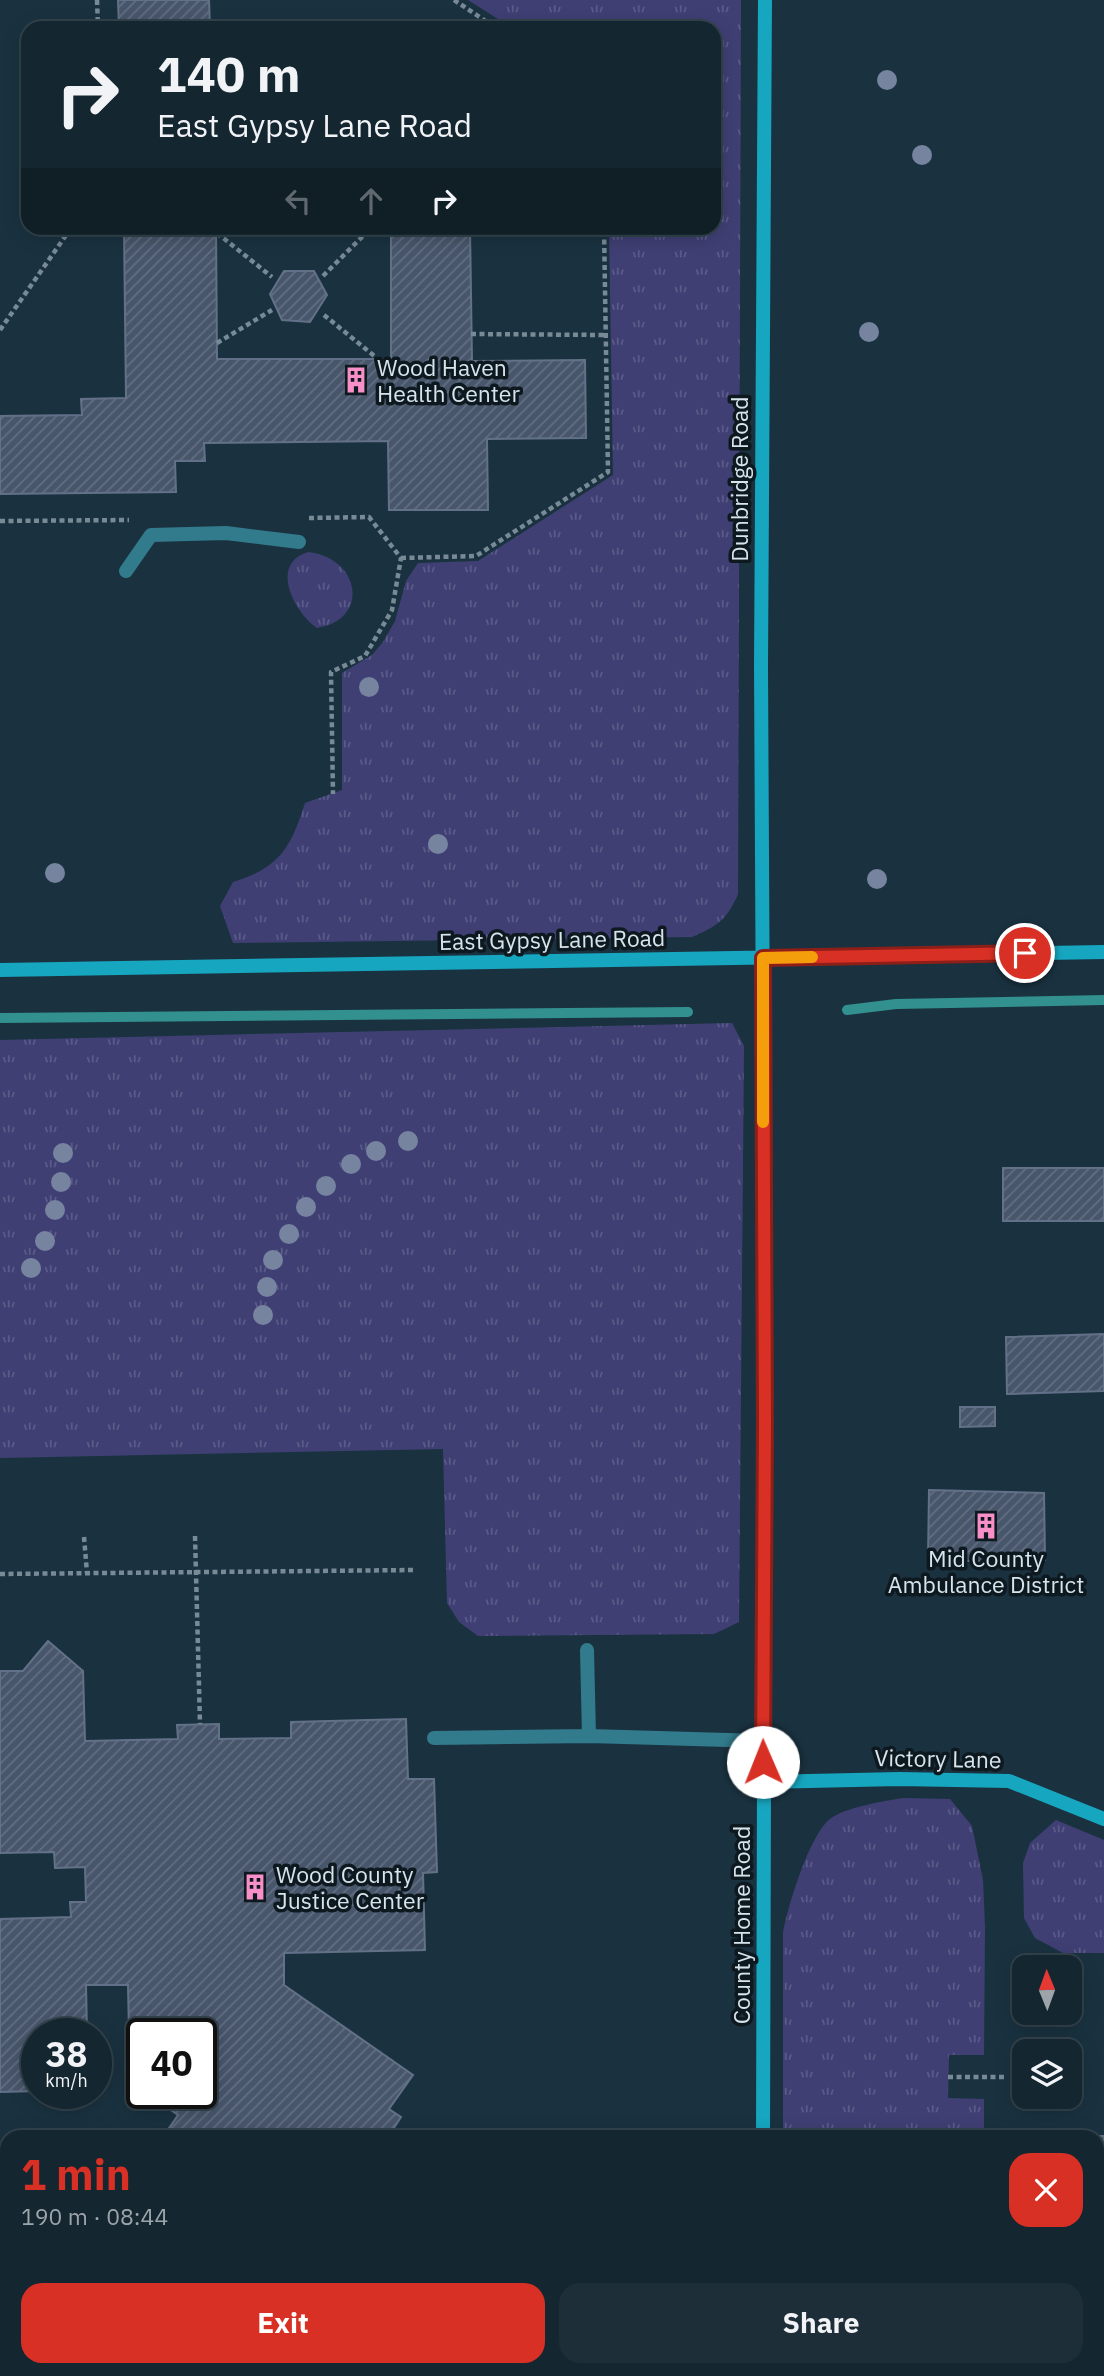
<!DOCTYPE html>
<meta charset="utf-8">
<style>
:root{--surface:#142630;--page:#1d2e38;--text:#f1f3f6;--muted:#9da5ab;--line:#33434c;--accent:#d93025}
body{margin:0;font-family:"IBM Plex Sans",sans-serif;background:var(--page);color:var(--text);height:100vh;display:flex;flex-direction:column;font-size:26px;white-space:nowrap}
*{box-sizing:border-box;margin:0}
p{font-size:23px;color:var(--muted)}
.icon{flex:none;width:38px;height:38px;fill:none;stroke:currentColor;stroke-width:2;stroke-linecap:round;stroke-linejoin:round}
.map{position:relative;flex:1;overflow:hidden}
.panel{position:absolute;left:0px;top:2130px;width:1104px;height:247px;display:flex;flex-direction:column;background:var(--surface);border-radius:21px 21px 0 0;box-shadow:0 4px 18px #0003,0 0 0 2px var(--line)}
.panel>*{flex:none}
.banner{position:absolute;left:21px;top:21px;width:700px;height:214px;border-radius:21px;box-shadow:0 4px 18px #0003,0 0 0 2px var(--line);background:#142630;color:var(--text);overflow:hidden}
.needle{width:46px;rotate:359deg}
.fabs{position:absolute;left:1012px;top:1955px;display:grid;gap:14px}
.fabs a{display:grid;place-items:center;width:70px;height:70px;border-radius:14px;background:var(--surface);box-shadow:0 4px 18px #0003,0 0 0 2px var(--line);font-size:35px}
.speed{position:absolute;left:21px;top:2018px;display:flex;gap:14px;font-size:35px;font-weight:700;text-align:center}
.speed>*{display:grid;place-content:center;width:91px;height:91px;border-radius:50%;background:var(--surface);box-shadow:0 4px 18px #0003,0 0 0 2px var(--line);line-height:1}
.speed small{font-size:18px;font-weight:400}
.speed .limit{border:4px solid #111;border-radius:10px;background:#fff;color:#111}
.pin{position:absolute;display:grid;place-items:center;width:60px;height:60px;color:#fff;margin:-30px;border:4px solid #fff;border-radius:50%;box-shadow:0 2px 7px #0007}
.me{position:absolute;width:77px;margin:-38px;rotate:359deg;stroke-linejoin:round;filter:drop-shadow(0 0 5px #0008)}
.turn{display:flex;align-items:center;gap:24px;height:147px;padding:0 21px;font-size:32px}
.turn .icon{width:91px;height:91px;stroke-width:2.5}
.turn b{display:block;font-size:49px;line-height:60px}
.lanes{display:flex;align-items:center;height:66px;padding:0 21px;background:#0003;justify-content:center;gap:35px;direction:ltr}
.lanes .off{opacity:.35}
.round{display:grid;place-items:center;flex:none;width:74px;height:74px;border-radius:21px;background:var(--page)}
.headline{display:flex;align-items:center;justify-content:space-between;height:119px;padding:0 21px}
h1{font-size:42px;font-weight:700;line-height:52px;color:var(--accent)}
.action{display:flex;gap:14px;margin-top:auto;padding:14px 21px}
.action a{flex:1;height:80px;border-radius:21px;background:var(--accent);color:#fff;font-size:28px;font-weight:700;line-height:80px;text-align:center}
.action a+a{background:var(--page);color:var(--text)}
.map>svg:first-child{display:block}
</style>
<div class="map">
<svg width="1104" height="2376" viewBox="0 0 1104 2376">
<defs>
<pattern id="grass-tufts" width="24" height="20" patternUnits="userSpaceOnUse" patternTransform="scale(1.75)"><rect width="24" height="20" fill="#3f3f74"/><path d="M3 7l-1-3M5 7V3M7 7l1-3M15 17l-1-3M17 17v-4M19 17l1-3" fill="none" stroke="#5a5b88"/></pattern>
<pattern id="building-hatch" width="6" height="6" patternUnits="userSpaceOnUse" patternTransform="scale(1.75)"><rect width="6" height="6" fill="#48566c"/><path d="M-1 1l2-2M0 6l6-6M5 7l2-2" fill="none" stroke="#626e81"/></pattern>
</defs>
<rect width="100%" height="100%" fill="#1a3240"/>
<path fill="url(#grass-tufts)" d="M468,0H741L738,894C727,920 717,926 692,937L233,943L220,906L233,882C280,868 291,847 305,803L342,790V673L372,655L383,642L395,621L406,581L418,563L478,561L613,475L609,228H714V28H512Z
M308,552C361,558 370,620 317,628C294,612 269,564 308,552Z
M732,1023L744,1046L739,1622L714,1634L478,1636L459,1622L447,1603L443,1449L0,1458V1040Z
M904,1798L950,1799L972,1826L983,1880L985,1927L984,2055H949L948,2098L984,2099V2137H783V1934C787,1908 810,1834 830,1819C846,1807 884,1801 904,1798Z
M1056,1820L1104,1840V1953H1063L1035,1938L1024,1918L1023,1863L1030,1843Z
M782,2370H984V2376H782Z"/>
<path fill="#3f3f74" d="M0,2233H7V2370H98V2376H0Z"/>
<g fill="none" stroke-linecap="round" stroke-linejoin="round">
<path stroke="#32908e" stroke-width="10" d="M847,1010L896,1004L1104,1000
M0,1018L688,1012"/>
</g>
<path fill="url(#building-hatch)" stroke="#637188" stroke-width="2" d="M118,0H209L210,28H119Z
M124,228H216L217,359H391V228H470L472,361L585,360L586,438L487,439L488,510H389L388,441L204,443L205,461H175L176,492L0,494V416L82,415L81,399L126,398Z
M284,271H314L327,295L310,322L282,320L270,294Z
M1003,1168H1104V1221H1003Z
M1104,1334V1391L1007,1394L1006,1337Z
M960,1407H995V1426L960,1427Z
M929,1490L1044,1493L1045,1560L1010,1562L928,1560Z
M48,1641L83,1671L85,1741L178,1739L177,1725L219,1724V1739L291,1738V1722L406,1719L408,1779H434L437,1872L423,1873L425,1950L284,1953V1985L413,2075L389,2109L401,2117L388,2137H163L178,2115L146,2093H201V2034H142V2090L130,2082L128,1985H86L87,2034H37V2091L0,2092V1919L71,1917L70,1902H86L85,1867L55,1868L54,1852L0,1853V1671H23Z
M1076,2136H1104V2352L1097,2353V2137Z"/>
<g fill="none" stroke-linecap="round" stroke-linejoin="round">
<path stroke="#778a96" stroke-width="4.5" stroke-dasharray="5 3.5" stroke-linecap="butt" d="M97,0L98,28
M454,0L496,28
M217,233L272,277
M323,276L371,228
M324,315L378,359
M0,330L71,228
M471,334L606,335
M217,343L272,310
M309,518L369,517L401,558L392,610L365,656L331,672L333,794
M0,521L129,520
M401,558L476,556L608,472L604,228
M195,1536L200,1724
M84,1537L87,1573
M0,1574L416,1570
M948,2077H1007"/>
<path stroke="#327b8c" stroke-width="14" d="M126,571L151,535L226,533L299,542
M587,1650L589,1736L762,1741
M434,1738L589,1736"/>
<path stroke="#16a6c0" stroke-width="14" d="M0,970L1104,952
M764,1782L899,1779L1009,1781L1104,1819
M763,2137L764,1782L762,1741L765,1423L761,666L765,0
M762,2376V2370"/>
</g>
<g fill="#7784a0">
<circle cx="887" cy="80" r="10"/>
<circle cx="922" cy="155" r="10"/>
<circle cx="869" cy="332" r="10"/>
<circle cx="369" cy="687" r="10"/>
<circle cx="438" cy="844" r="10"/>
<circle cx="55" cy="873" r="10"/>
<circle cx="877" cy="879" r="10"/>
<circle cx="408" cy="1141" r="10"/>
<circle cx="376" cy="1151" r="10"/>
<circle cx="63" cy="1153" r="10"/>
<circle cx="351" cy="1164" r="10"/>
<circle cx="61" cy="1182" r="10"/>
<circle cx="326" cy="1186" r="10"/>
<circle cx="306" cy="1207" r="10"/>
<circle cx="55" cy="1210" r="10"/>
<circle cx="289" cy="1234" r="10"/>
<circle cx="45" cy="1241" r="10"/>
<circle cx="273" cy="1260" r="10"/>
<circle cx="31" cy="1268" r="10"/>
<circle cx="267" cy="1287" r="10"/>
<circle cx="263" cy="1315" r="10"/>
</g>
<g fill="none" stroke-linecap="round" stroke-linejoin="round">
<g stroke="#8d1f18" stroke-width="18">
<path id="route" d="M763,1762L765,1423L763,958L1025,953"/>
</g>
<use href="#route" stroke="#d93025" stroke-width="12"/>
<path stroke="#f59e0b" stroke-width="12" d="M763,1122V958L812,957"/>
</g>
<defs>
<g id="building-bare" transform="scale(2.1)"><path d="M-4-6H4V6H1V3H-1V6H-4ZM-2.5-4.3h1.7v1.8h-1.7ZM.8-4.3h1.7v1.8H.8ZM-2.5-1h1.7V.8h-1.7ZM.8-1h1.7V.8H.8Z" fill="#f98fc8" stroke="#0e181f" stroke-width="2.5" paint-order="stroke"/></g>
</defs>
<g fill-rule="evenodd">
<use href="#building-bare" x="356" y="380"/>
<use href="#building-bare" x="986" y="1526"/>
<use href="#building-bare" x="255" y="1887"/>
</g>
<g text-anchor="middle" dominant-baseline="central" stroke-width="7" stroke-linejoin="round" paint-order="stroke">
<g font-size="23" fill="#d6e4ed" stroke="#0e181f" text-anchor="start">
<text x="377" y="367">Wood Haven<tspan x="377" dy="26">Health Center</tspan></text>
<text x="986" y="1558" text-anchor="middle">Mid County<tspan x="986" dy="26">Ambulance District</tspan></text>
<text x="276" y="1874">Wood County<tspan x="276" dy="26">Justice Center</tspan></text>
</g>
<g font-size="23" fill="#d6e4ed" stroke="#0e181f">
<text transform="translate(739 479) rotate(-90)">Dunbridge Road</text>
<text transform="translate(552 939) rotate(-1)">East Gypsy Lane Road</text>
<text transform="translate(938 1758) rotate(1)">Victory Lane</text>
<text transform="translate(741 1925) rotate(-90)">County Home Road</text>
</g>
</g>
</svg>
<div class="fabs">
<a><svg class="needle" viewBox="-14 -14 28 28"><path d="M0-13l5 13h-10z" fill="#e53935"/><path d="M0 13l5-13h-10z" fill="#9da5ab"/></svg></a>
<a><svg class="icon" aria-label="layers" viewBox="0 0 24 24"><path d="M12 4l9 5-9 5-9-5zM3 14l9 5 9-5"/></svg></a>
</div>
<div class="speed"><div>38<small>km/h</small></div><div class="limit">40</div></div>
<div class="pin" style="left:1025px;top:953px;background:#d93025"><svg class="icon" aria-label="arrive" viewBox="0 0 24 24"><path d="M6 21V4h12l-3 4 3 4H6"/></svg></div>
<svg class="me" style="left:763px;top:1762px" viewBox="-20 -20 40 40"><circle r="19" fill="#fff"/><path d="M0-13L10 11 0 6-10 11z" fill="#d93025"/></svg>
<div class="banner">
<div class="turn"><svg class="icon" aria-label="right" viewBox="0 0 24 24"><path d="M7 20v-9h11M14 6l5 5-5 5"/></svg><div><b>140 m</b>East Gypsy Lane Road</div></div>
<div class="lanes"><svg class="icon off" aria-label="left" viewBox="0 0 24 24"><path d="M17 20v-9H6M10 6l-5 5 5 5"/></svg><svg class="icon off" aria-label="ahead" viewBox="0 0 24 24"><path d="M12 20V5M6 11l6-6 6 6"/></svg><svg class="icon" aria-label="right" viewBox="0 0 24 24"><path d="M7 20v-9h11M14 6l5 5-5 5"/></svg></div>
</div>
<section class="panel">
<div class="headline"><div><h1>1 min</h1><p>190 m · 08:44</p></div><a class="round" style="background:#d93025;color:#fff"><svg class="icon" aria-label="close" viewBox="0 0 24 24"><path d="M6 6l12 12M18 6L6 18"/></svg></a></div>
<div class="action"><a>Exit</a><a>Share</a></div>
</section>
</div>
